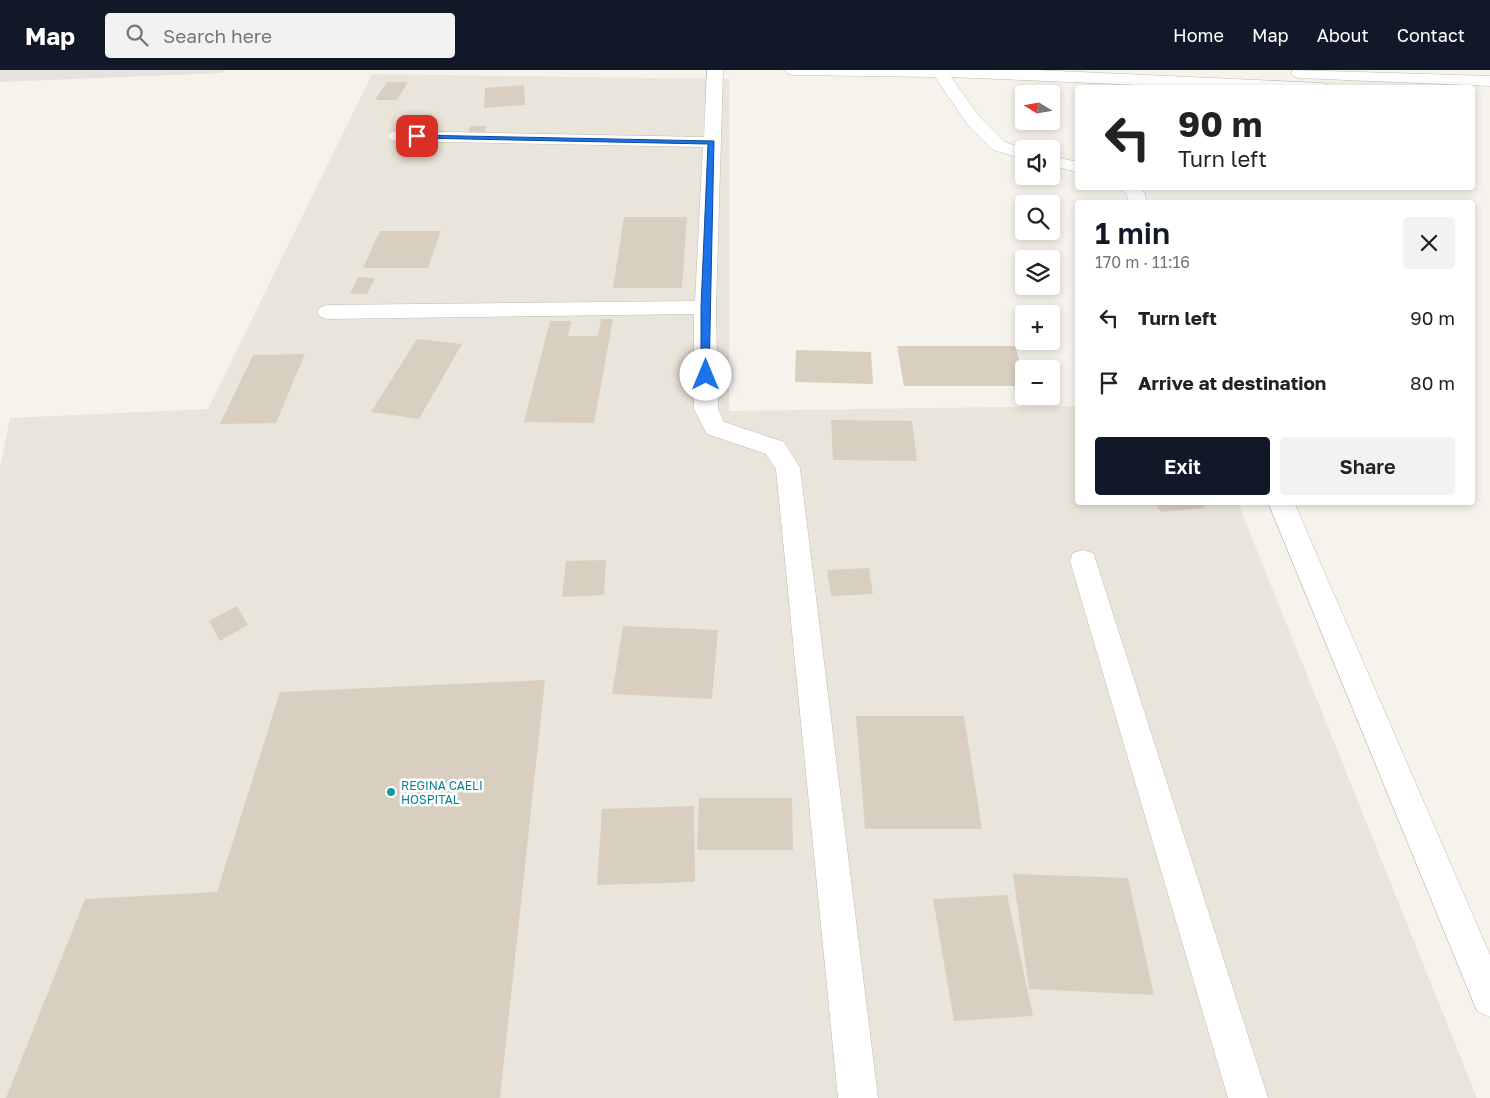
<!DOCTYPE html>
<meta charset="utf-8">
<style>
:root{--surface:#fff;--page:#f2f2f2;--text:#222;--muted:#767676;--accent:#111827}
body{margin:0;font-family:"Golos Text",sans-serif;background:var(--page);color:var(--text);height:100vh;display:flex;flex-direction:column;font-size:19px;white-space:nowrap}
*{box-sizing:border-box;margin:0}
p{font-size:16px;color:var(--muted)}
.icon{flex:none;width:28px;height:28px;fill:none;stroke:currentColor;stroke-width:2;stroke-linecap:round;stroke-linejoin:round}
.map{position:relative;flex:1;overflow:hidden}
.details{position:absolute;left:1075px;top:130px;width:400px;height:305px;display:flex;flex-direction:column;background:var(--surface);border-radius:5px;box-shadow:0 2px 8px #0003}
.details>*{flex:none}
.guide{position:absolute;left:1075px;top:15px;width:400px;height:105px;border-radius:5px;box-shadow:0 2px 8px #0003;background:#fff;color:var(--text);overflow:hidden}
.needle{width:32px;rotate:281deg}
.fabs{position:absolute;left:1015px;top:15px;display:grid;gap:10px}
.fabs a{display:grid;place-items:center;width:45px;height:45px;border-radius:5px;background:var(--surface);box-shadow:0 2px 8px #0003;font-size:25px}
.pin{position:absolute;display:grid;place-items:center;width:42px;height:42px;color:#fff;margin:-21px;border-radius:10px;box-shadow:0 2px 8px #0006}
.me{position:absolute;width:55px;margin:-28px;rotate:0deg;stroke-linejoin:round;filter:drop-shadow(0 0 4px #0008)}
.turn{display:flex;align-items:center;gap:18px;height:105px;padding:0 20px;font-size:22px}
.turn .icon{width:65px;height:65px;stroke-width:2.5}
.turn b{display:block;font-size:35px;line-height:42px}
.round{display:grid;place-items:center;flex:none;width:52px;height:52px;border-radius:5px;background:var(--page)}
.head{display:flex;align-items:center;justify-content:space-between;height:85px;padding:0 20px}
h1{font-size:30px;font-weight:600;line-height:38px;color:var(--accent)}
.cta{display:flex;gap:10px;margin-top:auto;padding:10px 20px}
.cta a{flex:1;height:58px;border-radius:5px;background:var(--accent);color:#fff;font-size:20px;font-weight:600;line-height:58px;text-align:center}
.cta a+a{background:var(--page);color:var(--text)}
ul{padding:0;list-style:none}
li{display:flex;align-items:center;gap:15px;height:65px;padding:0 20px}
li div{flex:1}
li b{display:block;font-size:19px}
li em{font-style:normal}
header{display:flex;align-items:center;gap:30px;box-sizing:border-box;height:70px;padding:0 25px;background:var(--accent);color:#fff}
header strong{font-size:24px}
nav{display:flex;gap:28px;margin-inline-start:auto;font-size:18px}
.search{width:350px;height:45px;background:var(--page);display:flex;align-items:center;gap:12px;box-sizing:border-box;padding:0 18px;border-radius:5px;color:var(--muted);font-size:19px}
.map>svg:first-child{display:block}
</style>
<header>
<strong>Map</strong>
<div class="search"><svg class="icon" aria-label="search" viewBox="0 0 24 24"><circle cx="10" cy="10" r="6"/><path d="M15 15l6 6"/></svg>Search here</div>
<nav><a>Home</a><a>Map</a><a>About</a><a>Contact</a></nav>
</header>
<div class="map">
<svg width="1490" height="1028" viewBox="0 0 1490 1028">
<rect width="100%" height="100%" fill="#f6f3ec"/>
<path fill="#eae5da" d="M372,4L729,9V341L1077,336L1078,432L1238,433L1477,1028H0V398L10,348L208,339Z"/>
<path fill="#e6e2dd" d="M0,0H224L222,3L0,12Z"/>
<path fill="#d8cfc1" d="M387,12H408L397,30H375Z
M524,15L525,35L484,38L485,18Z
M470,56H486L483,64H467Z
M624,147H687L682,218H613Z
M380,161H441L428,198H363Z
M358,207L375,208L367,224H350Z
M601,249H613L594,353L524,352L550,251H571L568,266H598Z
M417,269L462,274L419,349L371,342Z
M897,276H1015L1024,307V316H904Z
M796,280L871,282L873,314L795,312Z
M305,284L276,353L220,354L253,285Z
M831,350L912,351L917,391L833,390Z
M1155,432H1202L1204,438L1161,442Z
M606,490L604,525L562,527L566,491Z
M869,498L873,524L831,526L827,500Z
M237,536L248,555L220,571L209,551Z
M623,556L718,560L712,629L612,624Z
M545,610L500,1028H6L85,829L217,822L280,622Z
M856,646H964L982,759H865Z
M699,728H792L793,780H697Z
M694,736L695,812L597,815L602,739Z
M1013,804L1128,808L1154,925L1029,919Z
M1007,825L1033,946L954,951L933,829Z"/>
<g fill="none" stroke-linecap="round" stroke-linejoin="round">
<g stroke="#c2bbae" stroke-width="1">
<path id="minor" d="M707,0H723L716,237L718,339L724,352L784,372L800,398L878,1028H838L776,399L766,384L707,364L694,339V244L328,249L321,247L317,242L321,237L328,235L695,231L703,77L397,71L391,70L388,66L391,62L397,61L704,67Z
M784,0H1036L1322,13L1328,15L1330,18H1209L951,7L979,46L1005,72L1025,79H1024V89L993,80L967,54L935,7L792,5L787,3Z
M1293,0L1490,6V16L1299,8L1293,6L1291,3Z
M1051,86L1078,92V102L1051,96Z
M1121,118H1140L1145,124L1146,132H1128L1127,125Z
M1268,432H1294L1490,885V947L1477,941Z
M1083,480L1093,483L1096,491L1268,1028H1228L1070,491L1073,483Z"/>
</g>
<use href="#minor" fill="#fff" fill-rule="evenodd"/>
</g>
<path fill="#1a73e8" stroke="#114b97" d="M414,65L714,71L709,307H702L701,305V237L708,74L417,68L413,66Z"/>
<circle fill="#0f9aa8" stroke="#fff" stroke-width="2" cx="391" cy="722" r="5"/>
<g text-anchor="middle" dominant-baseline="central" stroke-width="5" stroke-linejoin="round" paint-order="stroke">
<g font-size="12" fill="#0d838f" stroke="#fff" text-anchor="start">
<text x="401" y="715">REGINA CAELI<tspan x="401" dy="14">HOSPITAL</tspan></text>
</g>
</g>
</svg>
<div class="fabs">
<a><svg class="needle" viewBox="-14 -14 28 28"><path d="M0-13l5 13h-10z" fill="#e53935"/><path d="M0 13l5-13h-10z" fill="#767676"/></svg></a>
<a><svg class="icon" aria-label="sound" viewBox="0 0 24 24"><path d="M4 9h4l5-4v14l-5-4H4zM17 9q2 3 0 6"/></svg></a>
<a><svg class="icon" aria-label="search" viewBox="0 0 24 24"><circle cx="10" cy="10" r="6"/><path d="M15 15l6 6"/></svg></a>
<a><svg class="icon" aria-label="layers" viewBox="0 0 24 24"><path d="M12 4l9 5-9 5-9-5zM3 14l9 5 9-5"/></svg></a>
<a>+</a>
<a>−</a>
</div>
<div class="pin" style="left:417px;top:66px;background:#d93025"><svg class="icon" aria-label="arrive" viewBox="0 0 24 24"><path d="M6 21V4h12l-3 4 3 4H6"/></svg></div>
<svg class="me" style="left:706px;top:305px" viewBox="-20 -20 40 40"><circle r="19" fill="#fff"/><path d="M0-13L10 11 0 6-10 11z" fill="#1a73e8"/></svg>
<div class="guide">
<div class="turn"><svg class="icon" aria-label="left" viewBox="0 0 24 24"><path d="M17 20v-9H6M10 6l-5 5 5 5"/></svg><div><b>90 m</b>Turn left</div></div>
</div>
<section class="details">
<div class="head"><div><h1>1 min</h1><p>170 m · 11:16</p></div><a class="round"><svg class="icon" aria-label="close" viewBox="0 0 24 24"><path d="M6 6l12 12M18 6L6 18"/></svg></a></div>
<ul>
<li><svg class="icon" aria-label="left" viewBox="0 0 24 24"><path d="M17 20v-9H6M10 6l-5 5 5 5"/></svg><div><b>Turn left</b></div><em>90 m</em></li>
<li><svg class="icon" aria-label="arrive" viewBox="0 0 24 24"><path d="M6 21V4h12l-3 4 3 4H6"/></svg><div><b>Arrive at destination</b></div><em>80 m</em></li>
</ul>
<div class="cta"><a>Exit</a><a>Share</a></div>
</section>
</div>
